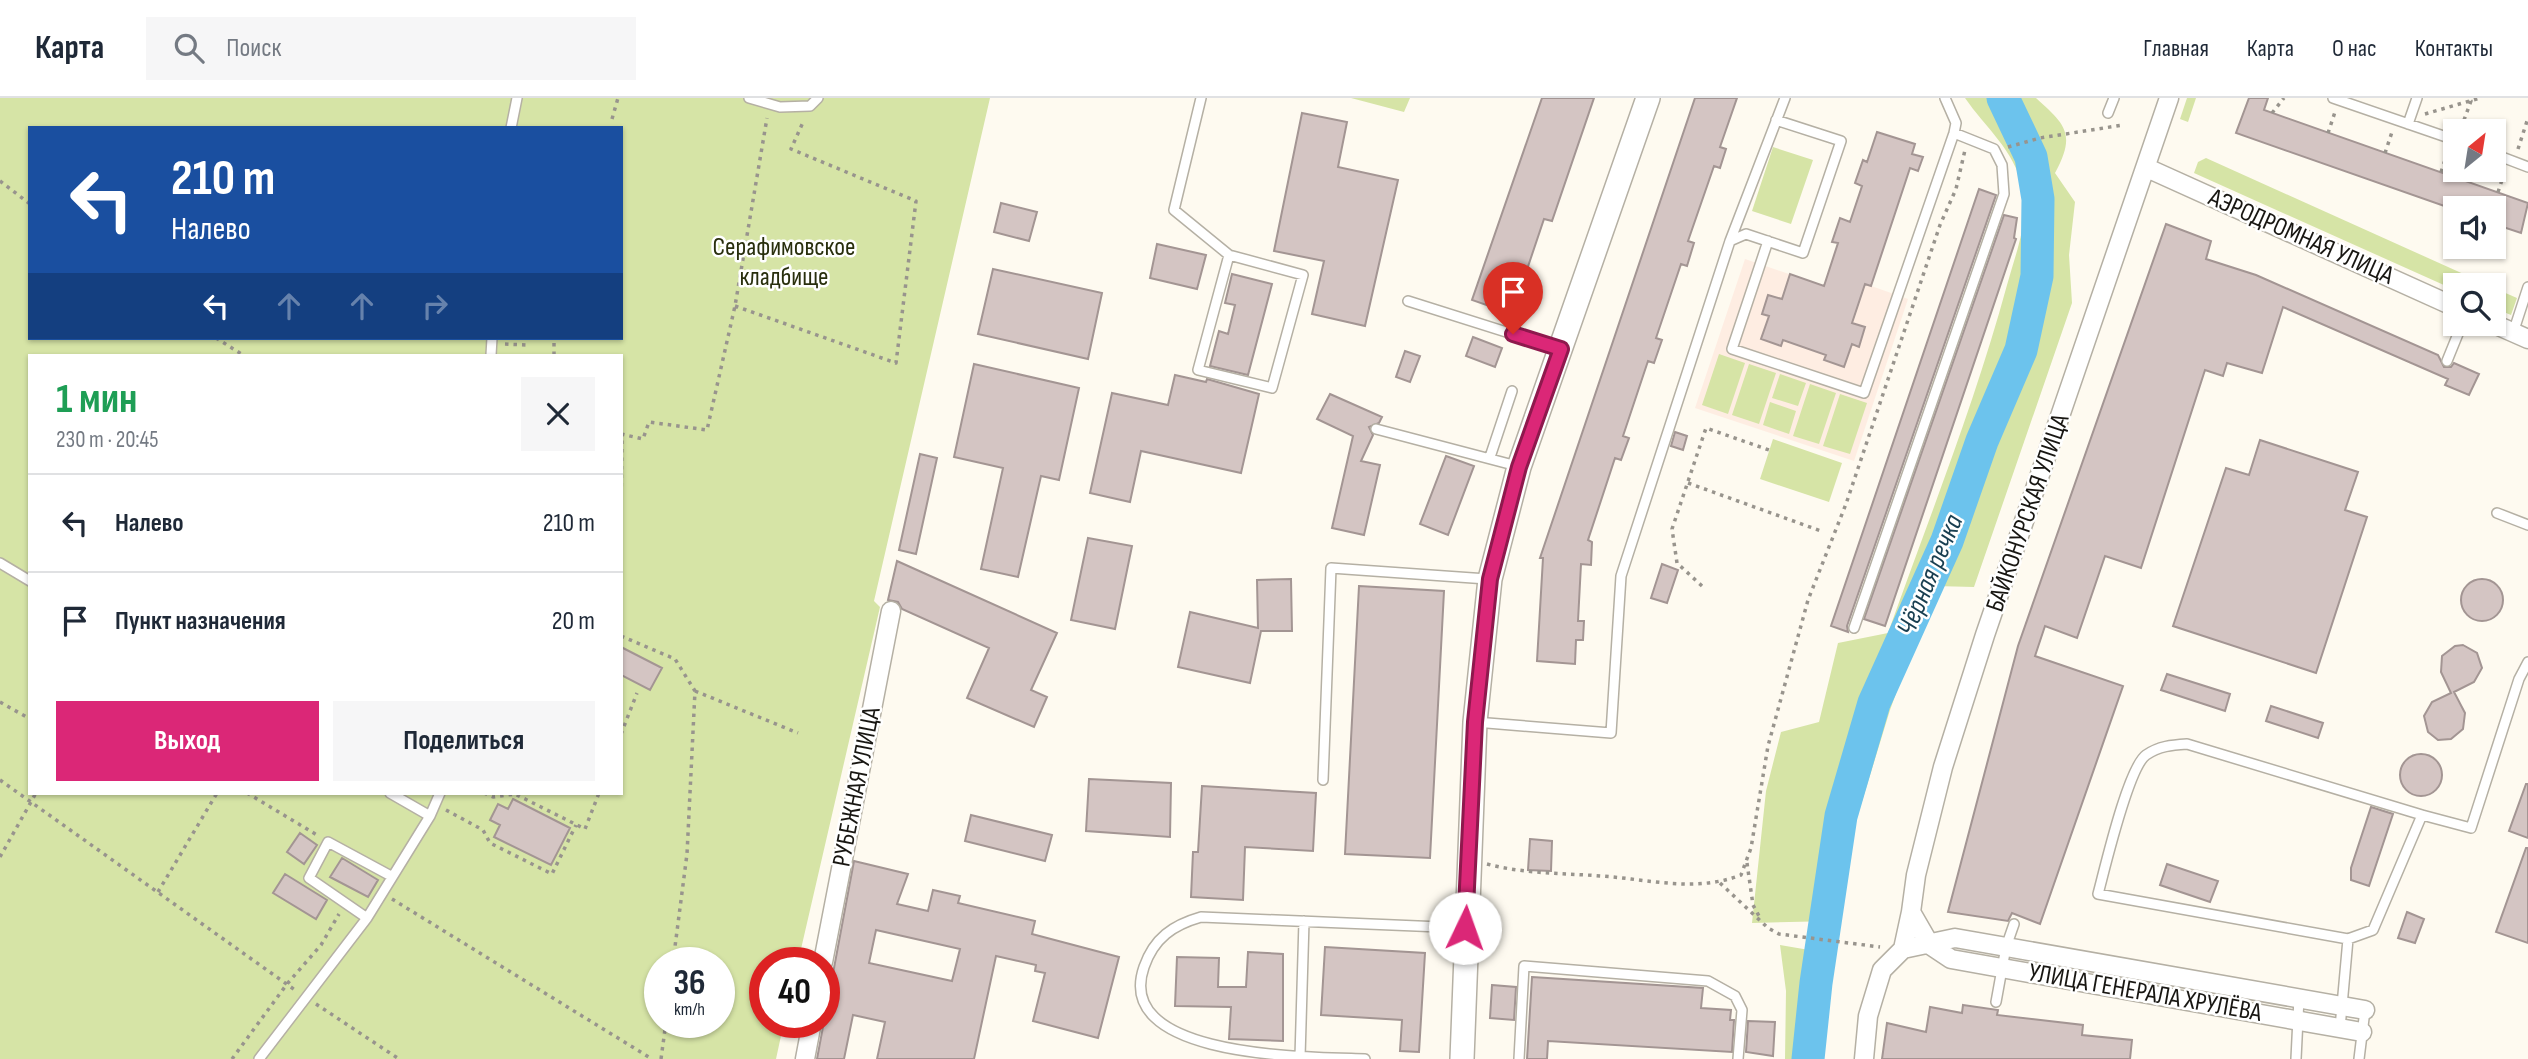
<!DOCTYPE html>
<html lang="ru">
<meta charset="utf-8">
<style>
:root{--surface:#fff;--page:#f6f6f7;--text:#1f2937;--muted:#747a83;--line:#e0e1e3;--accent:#db2777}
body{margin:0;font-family:"Sofia Sans Condensed",sans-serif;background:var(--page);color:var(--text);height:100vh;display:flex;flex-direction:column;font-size:26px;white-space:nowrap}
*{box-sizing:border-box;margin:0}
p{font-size:23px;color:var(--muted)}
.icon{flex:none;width:38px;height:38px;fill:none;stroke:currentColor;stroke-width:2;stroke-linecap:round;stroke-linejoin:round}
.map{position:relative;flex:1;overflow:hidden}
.details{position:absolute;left:28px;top:256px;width:595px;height:441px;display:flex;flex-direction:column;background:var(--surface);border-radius:0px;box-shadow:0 2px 5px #0004}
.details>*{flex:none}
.hud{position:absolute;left:28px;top:28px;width:595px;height:214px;border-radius:0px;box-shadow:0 2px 5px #0004;background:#1a4fa0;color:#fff;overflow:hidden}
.needle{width:46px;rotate:30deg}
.buttons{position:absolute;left:2443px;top:21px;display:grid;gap:14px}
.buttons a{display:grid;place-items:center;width:63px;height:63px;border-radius:0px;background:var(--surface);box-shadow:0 2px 5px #0004;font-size:35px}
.speed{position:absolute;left:644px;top:849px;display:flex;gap:14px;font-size:35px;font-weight:700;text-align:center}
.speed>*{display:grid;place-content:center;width:91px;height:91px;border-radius:50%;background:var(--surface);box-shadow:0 2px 5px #0004;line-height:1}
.speed small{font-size:18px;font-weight:400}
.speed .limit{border:10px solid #d22;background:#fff;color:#111}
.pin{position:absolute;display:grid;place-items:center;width:60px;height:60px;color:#fff;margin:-72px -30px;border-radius:50% 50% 50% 0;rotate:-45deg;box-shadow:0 0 7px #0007}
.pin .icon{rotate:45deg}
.me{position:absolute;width:77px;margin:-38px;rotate:3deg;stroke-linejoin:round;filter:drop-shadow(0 0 5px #0008)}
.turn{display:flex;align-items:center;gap:24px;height:147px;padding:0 28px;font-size:32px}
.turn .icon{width:91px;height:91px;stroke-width:2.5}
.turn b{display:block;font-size:49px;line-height:60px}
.lanes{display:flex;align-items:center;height:66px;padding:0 28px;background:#0003;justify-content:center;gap:35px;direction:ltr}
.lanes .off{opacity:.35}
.round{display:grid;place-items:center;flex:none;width:74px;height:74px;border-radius:0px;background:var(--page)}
.overview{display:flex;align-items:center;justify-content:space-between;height:119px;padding:0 28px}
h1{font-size:42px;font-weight:700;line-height:52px;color:#1e9e55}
.button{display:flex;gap:14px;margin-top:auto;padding:14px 28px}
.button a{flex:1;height:80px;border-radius:0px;background:var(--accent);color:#fff;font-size:28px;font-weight:700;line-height:80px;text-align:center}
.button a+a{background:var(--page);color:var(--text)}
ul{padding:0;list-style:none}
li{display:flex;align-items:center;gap:21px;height:98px;padding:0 28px;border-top:2px solid var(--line)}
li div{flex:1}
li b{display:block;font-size:26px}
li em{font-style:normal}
header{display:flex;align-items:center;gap:42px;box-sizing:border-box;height:98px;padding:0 35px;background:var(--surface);border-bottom:2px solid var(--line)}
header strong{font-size:33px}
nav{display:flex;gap:38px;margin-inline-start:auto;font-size:24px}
.search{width:490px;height:63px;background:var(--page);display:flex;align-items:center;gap:18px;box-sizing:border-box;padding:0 24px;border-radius:0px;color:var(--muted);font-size:26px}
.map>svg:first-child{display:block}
</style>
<header>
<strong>Карта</strong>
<div class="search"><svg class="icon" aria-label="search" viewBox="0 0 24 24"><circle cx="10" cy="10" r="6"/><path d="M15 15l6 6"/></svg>Поиск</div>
<nav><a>Главная</a><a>Карта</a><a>О нас</a><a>Контакты</a></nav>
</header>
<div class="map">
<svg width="2528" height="961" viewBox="0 0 2528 961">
<rect width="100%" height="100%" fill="#fefaf0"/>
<path fill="#feede2" d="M1745,161L1824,188L1829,173L1908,201L1854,363L1695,310Z"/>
<path fill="#d6e4a6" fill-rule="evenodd" d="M0,0H990L874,503L880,509L798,864H765V924H784L776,961H0ZM30,30H621V240H30ZM30,257H621V695H30ZM660,864H719V924H660Z
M1351,0H1410L1404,14Z
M1965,0H2036C2066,27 2076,36 2055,75L2075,104L2069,157L2072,205L1974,489L1935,488L1890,612L1856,723L1835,823L1752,825L1766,693L1781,634L1819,624L1838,545L1888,535C1929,420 1975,305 2007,187C2016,154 2030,122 2022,88C2014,52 1985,29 1965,0Z
M2187,0H2196L2188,24L2180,21Z
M1773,49L1813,62L1791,126L1752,113Z
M2206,60L2488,187H2455V192L2194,75L2198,64Z
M2494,190L2517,200L2511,217L2494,210Z
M1719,256L1745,265L1728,316L1702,307Z
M1749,266L1776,275L1759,326L1732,317Z
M1780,276L1806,285L1798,308L1772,300Z
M1810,286L1836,295L1819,346L1793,338Z
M1840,296L1867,305L1850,356L1823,348Z
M1770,304L1796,313L1789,336L1763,327Z
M1773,341L1842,365L1829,404L1760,381Z
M1780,847L1815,853L1804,961H1785L1786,893Z"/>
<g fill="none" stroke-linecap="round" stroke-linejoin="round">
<path stroke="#6cc3ed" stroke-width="33" d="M1808,961L1816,885L1841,718L1874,605L1947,443L1982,343L2021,252L2037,178L2038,101L2031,59L2003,0"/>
</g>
<path fill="#d4c5c3" stroke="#a39593" stroke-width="2" fill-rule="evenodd" d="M1542,0H1594L1552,123L1544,121L1512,216L1472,202Z
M1695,0H1737L1720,49L1726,51L1720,70L1714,68L1688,143L1694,145L1687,168L1681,166L1656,240L1662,242L1654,265L1648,263L1623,338L1629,340L1621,362L1615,360L1588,442L1592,444L1591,467L1581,466L1578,523H1584L1583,542H1576L1575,566L1537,563L1543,460H1540Z
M2249,0H2268L2264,12L2528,105L2521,135L2494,126V110H2450L2236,35Z
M1302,15L1347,24L1338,69L1398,82L1365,228L1312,216L1324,163L1274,153Z
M1877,34L1915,46L1912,56L1923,59L1918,73L1910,70L1871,188L1865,186L1852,225L1865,229L1859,249L1852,246L1844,269L1824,262L1826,257L1783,242L1781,248L1761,241L1769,218L1762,216L1768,197L1782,201L1790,176L1824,188L1838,145L1832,144L1840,120L1850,124L1862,88L1855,85L1863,62L1867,64Z
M1979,91L1996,97L1847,528L1848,534L1831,528Z
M1001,105L1037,114L1029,143L994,134Z
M2004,117L2017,120L2014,140L2016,141L1885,528L1864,521Z
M2166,126L2211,143L2206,161L2256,177L2438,257L2444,269H2451L2454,265L2479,276L2469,297L2445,287L2448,281L2283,209L2262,275L2227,265L2223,278L2205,272L2141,470L2105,458L2077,540L2045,528L2035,558L2123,588L2040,826L2012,815L2008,823L1948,814L2018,548Z
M1157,146L1206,157L1197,191L1150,180Z
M993,171L1102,195L1088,261L978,236Z
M1232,176L1272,186L1248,277L1210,268L1219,233L1228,236L1235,207L1225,205Z
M1473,239L1502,250L1495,269L1466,258Z
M1405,253L1420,258L1410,284L1396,279Z
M974,266L1079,290L1059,382L1041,378L1018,479L981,471L1003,370L954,359Z
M1175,277L1206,284L1207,281L1259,296L1241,375L1141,353L1130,404L1090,395L1112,295L1168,307Z
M1330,296L1382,319L1379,325L1369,329L1373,337L1361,363L1380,367L1364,437L1332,430L1353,338L1317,321Z
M1675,334L1687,338L1683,352L1671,348Z
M2260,342L2358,374L2345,412L2367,419L2316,575L2173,528L2226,370L2249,377Z
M920,356L937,360L916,456L899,452Z
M1446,358L1474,368L1448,437L1420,426Z
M1088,440L1132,448L1115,531L1071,522Z
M897,463L1057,535L1031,592L1047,599L1034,629L967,600L989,550L902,511L898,504L888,502Z
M1662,466L1678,472L1667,505L1651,500Z
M1291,481L1292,533H1261L1250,585L1178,569L1190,514L1258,530L1257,482Z
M2461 502a21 21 0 1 1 42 0a21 21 0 1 1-42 0Z
M1359,488L1444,493L1430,760L1345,756Z
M2463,547L2477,555L2482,570L2474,584L2454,594L2465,615L2463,631L2451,641L2438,642L2428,634L2424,618L2432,604L2451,595L2441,574L2442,558L2455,548Z
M621,549L662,570L650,592L621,577Z
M2167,576L2230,596L2225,613L2161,592Z
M2271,608L2323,625L2318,640L2266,623Z
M2400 677a21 21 0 1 1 42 0a21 21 0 1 1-42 0Z
M1089,681L1171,685L1170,739L1086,733Z
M2526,686H2528V740L2509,733Z
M1202,688L1316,695L1313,753L1245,749L1243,802L1191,799L1193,754H1198Z
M513,701L570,730L551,767L494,739L500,727L490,722L498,706L508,711Z
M2371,709L2393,716L2369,788L2351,782V770Z
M971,717L1052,737L1045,763L965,743Z
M300,735L317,747L304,766L287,754Z
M1530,741L1552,743L1551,773L1528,772Z
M2526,750H2528V845L2496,834Z
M342,760L378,782L368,799L330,779Z
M854,763L908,776L897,806L928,813L933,792L960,798L958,805L1035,823L1032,836L1119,859L1098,940L1033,923L1045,875L1035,873L1036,867L996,858L974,961H877L885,924L853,917L844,961H817ZM876,832L960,851L952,883L869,865Z
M2167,766L2218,783L2210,804L2160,787Z
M285,776L327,802L316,821L273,795Z
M2407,814L2424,821L2415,845L2398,840Z
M1325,849L1425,855L1419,954L1400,953L1402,922L1321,917Z
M1248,854L1283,856V943L1229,941L1231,909L1175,908L1177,859L1219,860L1218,889H1246Z
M1532,879L1703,890L1701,910L1731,912L1730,922H1734L1732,954L1548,943L1547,961H1527Z
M1492,887L1516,889L1514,922L1490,920Z
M1963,907L1998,912L1997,917L2083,927L2082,937L2132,942L2130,961H1882L1887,925L1926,934L1930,909L1962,915Z
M1748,923L1775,924L1773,958L1746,954Z"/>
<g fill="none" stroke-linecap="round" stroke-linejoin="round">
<g stroke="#b5b0a4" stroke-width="12">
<path id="service" d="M749,0L780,9L810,8L818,0
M1201,0L1174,112L1229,157L1303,177L1272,290L1198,272L1229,157
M2333,0L2455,42
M2108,15L2114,0
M2408,26L2417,0
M511,30L517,0
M2494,56L2528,69
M1730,143L1746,136L1803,155L1841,43L1776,22
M1768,143L1732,251L1864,295L1954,35L1956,25L1945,0
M1408,203L1560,251
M2513,235L2528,189
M491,257L492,240
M2447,263L2462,226
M1376,331L1517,368
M1490,359L1512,293
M2497,415L2528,427
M0,465L30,483
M1854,530L2004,96L2002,67L1994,51L1954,35
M1475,624L1611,635L1621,478L1730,143L1785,0
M1323,682L1331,470L1487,481
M390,695L430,718
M367,820L309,780L328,744L391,778
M2348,841L2098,796C2105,770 2128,670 2146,657C2159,648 2172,647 2187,646L2422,717
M1996,904L2006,849L2014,826
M2340,930L2348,841L2373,832L2422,717L2471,730L2519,581L2528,564
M1300,959L1304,823
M259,961L367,820L430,718L440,695
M1365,961C1311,959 1112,961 1144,869C1154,840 1173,827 1201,819L1465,830
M1519,961L1524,868L1708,883L1735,898L1742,912L1738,961
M2296,961L2299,900
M2359,961L2365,912"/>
</g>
<g stroke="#b5b0a4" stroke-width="21">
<path id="minor" d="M2169,0L1985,537L1943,669L1916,777L1911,814L1930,847L1951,861L2362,934
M2147,70L2455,209
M2494,226L2528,241
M1903,851L1955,840L2365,912
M823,864L891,513
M805,961L812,924
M1864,961L1868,918L1882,872L1903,851L1911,814"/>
</g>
<g stroke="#b5b0a4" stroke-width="26">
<path id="tertiary" d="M1462,961L1475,624L1490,481L1519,369L1648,0"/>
</g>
<path stroke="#98948d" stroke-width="3.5" stroke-dasharray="3.5 5" stroke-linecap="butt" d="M2272,15L2284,0
M2425,16L2480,0
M612,21L618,0
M2461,30L2471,3L2467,0
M2328,35L2335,14
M2008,49L2040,40L2123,27
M2518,51L2528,20
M2385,55L2392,34
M2441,74L2448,53
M0,83L30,106
M2498,94L2505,73
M735,208L896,265L916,103L791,51L804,22
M216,240L243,257
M505,246L527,247
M554,257V240
M621,336L643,341L649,324L707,332L735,208L767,20
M1688,385L1821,433
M621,414L622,336
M1702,488L1677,465L1672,431L1706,330L1769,352
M621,538L675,561L695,593L687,756L673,864
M695,593L798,635
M0,604L30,621
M621,636L637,595
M0,682L295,892
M247,695L317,737
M484,695L493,699L515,696L585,731L599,695
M446,712L483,732L490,745L552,776L576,727
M0,759L36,695
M1747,765L1753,807L1759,818
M1487,766C1525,776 1562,775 1601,778C1648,781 1695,795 1741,777L1751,750L1768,648L1808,502L1846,406L1940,127L1956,91L1965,52
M1720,785L1768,830L1779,836L1880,849
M158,794L217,695
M392,801L652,961
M316,906L399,961
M232,961L287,886L321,847L339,816
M661,961L666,924"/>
<use href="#service" stroke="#fff" stroke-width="9"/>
<use href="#minor" stroke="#fff" stroke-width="18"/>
<use href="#tertiary" stroke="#fff" stroke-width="23"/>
</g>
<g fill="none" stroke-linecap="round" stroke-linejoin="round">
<g stroke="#8e194d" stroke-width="18">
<path id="route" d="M1465,830L1475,624L1490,481L1519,369L1561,251L1513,236"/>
</g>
<use href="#route" stroke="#db2777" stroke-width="12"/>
</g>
<g text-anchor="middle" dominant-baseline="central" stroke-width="5" stroke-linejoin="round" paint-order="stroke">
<g font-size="26" fill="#181612" stroke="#fff">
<text transform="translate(2301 139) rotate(24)">АЭРОДРОМНАЯ УЛИЦА</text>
<text transform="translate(2028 415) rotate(-71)">БАЙКОНУРСКАЯ УЛИЦА</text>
<text transform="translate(857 689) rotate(-79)">РУБЕЖНАЯ УЛИЦА</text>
<text transform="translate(2145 895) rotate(10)">УЛИЦА ГЕНЕРАЛА ХРУЛЁВА</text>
</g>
<g font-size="26" fill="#292f0d" stroke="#fff">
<text x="784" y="149">Серафимовское<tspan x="784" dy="30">кладбище</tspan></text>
</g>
<g font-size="28" font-style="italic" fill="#193f51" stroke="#fff">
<text transform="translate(1930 477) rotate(-67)">Чёрная речка</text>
</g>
</g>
</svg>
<div class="buttons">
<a><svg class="needle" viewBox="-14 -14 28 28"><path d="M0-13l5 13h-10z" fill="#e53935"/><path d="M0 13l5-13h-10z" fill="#747a83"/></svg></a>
<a><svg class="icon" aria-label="sound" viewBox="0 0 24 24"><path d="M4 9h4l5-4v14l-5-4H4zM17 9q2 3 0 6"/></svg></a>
<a><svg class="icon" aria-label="search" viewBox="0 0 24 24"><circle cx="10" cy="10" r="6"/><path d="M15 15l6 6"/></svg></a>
</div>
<div class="speed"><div>36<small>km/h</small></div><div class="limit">40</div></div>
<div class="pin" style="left:1513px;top:236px;background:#d93025"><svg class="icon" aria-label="arrive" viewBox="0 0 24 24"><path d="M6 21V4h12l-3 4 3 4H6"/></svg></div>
<svg class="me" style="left:1465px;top:830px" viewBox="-20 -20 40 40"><circle r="19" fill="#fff"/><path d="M0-13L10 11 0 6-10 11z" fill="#db2777"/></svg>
<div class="hud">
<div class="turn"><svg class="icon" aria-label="left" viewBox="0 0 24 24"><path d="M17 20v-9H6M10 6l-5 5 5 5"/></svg><div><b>210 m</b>Налево</div></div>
<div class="lanes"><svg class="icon" aria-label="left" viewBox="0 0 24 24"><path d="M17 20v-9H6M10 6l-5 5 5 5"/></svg><svg class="icon off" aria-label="ahead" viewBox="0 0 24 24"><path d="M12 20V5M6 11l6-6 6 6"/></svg><svg class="icon off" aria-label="ahead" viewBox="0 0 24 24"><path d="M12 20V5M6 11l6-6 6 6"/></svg><svg class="icon off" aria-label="right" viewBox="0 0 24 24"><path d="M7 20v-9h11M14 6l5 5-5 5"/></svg></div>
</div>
<section class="details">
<div class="overview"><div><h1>1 мин</h1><p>230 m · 20:45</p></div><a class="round"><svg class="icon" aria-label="close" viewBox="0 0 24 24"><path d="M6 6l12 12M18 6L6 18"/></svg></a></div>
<ul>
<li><svg class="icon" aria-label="left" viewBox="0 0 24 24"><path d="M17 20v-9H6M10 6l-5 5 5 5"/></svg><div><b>Налево</b></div><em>210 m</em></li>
<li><svg class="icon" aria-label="arrive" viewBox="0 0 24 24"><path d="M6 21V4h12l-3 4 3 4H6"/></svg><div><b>Пункт назначения</b></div><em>20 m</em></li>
</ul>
<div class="button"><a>Выход</a><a>Поделиться</a></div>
</section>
</div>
